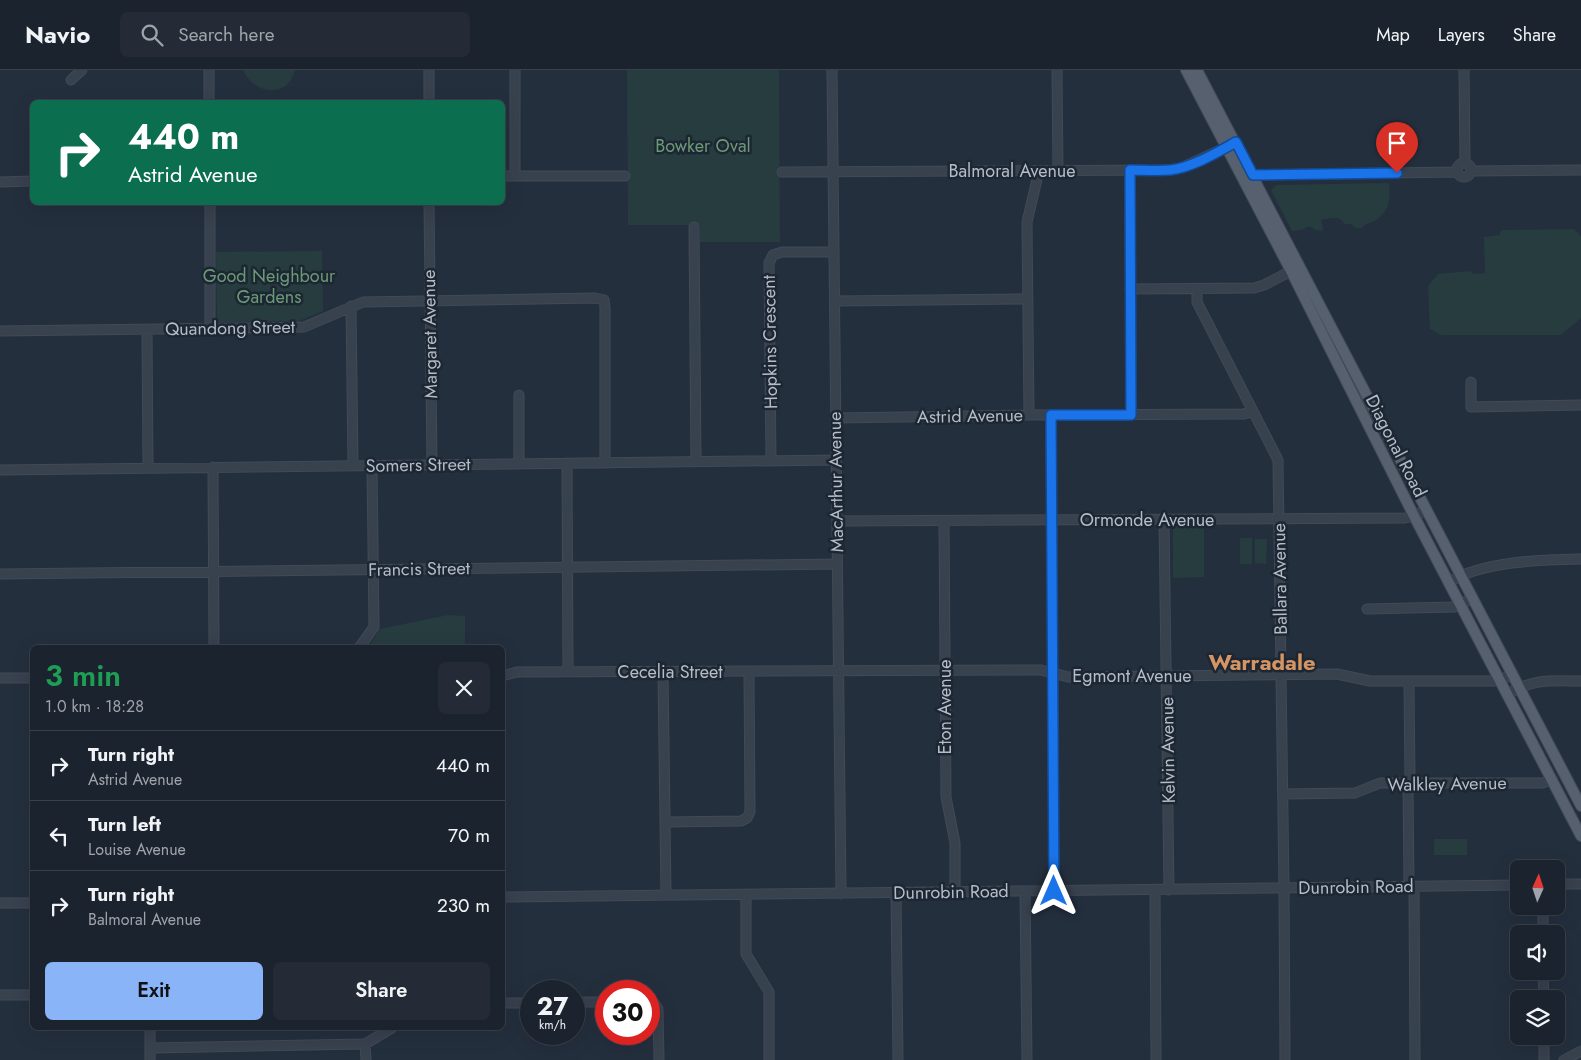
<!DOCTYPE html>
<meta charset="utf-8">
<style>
:root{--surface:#1b232e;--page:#242b36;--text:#f1f3f6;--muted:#a0a4aa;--line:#39404a;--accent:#8ab4f8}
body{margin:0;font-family:Jost,sans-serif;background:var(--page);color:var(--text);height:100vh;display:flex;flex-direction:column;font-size:19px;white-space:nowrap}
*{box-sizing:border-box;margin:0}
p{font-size:16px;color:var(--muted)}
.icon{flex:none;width:28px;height:28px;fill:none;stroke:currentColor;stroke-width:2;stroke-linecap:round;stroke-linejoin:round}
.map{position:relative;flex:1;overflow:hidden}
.panel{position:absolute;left:30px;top:575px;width:475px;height:385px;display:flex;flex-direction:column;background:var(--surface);border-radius:8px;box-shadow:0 5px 20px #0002,0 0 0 1px var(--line)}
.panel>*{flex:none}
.top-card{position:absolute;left:30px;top:30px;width:475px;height:105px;border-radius:8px;box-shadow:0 5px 20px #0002,0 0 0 1px var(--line);background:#0b6e4f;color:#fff;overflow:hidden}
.needle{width:32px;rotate:3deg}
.fabs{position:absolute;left:1510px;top:790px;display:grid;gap:10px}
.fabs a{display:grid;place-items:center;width:55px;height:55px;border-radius:8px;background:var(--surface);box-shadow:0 5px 20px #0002,0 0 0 1px var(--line);font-size:25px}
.speed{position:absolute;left:520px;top:910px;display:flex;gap:10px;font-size:25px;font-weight:700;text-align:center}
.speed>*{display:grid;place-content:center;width:65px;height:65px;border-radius:50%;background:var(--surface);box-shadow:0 5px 20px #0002,0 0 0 1px var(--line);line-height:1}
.speed small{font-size:12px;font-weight:400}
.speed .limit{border:8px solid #d22;background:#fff;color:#111}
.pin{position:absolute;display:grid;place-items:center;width:42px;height:42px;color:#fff;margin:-51px -21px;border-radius:50% 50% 50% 0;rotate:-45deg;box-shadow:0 0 5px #0007}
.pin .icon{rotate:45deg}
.me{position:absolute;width:55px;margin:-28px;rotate:0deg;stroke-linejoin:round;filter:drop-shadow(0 0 4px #0008)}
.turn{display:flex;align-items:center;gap:18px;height:105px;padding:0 15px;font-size:22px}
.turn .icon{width:65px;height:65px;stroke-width:2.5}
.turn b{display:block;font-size:35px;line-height:42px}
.round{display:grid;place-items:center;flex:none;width:52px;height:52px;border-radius:8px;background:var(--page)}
.headline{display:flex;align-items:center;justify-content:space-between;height:85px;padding:0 15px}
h1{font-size:30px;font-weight:600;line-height:38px;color:#1e9e55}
.cta{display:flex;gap:10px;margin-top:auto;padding:10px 15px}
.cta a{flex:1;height:58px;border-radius:8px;background:var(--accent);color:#111;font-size:20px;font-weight:600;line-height:58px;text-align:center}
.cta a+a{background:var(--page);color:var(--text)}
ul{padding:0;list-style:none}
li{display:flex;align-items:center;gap:15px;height:70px;padding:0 15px;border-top:1px solid var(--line)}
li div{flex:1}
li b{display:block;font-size:19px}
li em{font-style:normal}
header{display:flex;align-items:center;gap:30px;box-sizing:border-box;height:70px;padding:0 25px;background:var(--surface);border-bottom:1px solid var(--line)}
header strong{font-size:24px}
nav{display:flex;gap:28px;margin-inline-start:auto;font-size:18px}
.search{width:350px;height:45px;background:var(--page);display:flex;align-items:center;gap:12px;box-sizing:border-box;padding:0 18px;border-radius:8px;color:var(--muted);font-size:19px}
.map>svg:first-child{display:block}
</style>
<header>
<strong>Navio</strong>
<div class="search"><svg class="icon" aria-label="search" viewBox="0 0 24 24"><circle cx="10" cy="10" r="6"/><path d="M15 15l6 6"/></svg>Search here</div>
<nav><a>Map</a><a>Layers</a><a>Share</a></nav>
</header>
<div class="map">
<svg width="1581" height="990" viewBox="0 0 1581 990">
<rect width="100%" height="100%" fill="#242f3e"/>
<path fill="#263c3f" d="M243,0H295C288,29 254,25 243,0Z
M627,0H779L780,172H700V155H628Z
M1389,113C1390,127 1390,142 1376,150C1371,153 1365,153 1362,158H1356L1351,154H1345L1339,148H1332L1321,150L1323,158L1322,161L1316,160L1309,156L1302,160L1292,161L1271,120L1277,115Z
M1574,159L1581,166V248L1561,265H1441L1430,259L1428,216L1438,204L1471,201L1473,204L1485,203L1484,167L1500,165L1501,160Z
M322,181L323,241L299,251L217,252L216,182Z
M1173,454H1204V507L1173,508Z
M1240,468H1252V494H1240Z
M1255,469H1267L1266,494L1255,493Z
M448,545L465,546V577H368L380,559Z
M1434,769H1467V785H1434Z"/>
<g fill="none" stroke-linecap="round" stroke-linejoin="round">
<g stroke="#414a57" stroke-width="11">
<path id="minor" d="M209,0V32
M429,0V32
M515,0V106
M832,0L841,824
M1057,0L1058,101
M1464,0L1465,93
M71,10L82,0
M1457 100a7 7 0 1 1 14 0a7 7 0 1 1-14 0Z
M1130,100L1131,345
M1471,101L1581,100
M782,102L1170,100L1181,98L1231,75
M502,106H625
M1248,108L1253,105L1457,102
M0,112L32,111
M210,132V259
M429,132L432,395
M694,157L696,392
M1130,219L1254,218L1264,215L1295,199
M1197,219V232L1278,390L1284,818L1285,990
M835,231L1028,229
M351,236L353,396
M147,260L148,398
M0,261L304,257L363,232L595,228L604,230L605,238V393
M1471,312V337L1581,335
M519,325V394
M1029,345L1027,152L1039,101
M1051,345L1054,821
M836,348L1029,345L1244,344L1253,341
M771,391L769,193L773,185L782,182H834
M567,393L568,602
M213,397L214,578
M0,400L836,390
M1164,450L1169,820
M837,451L1405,448L1414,446L1426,440
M944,451L946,727L955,773V822
M0,504L837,494
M1449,512C1484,491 1540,490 1581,489
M1367,539L1454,537L1473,528
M359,578L374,557L372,395
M663,602L666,825
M502,606L517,602L1041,600L1068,607L1337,604L1370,611H1498L1513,604
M0,608H32
M1409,611L1410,713
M1508,624C1534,608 1551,611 1581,611
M1408,713L1409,816
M1283,724L1355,723L1380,713H1543L1552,709
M665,752L741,751L747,748L750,742L749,602
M1556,814H1581
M1414,816L1415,990
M1155,820L1156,990
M1025,821L1027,990
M896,823L898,990
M746,824V884L769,922V990
M502,827L1519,815
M0,833H32
M1543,836V864
M1543,901L1544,929
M0,925H32
M649,931L655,934L658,939L659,990
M574,932H606
M502,933H531
M1544,966V990
M365,974L366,990
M150,978L365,974L392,958
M150,990V958
M1564,990L1581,981"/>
</g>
<g stroke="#414a57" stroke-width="12">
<path id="major" d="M1186,0L1291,201L1414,446L1581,766
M1197,0L1581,736"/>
</g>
<use href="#minor" stroke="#38414e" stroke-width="9"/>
<use href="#major" stroke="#56606e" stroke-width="10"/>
</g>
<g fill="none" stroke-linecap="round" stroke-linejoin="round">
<g stroke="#114b97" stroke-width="12">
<path id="route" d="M1054,821L1051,345H1131L1130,100C1143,100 1157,101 1170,100C1191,98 1218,82 1236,72L1253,105L1397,103"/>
</g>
<use href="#route" stroke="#1a73e8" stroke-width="9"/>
</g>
<g text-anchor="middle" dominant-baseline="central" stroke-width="5" stroke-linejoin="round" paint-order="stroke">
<g font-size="18" fill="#6b9a76" stroke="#1d2633">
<text x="703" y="76">Bowker Oval</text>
<text x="269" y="206">Good Neighbour<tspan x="269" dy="21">Gardens</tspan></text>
</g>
<g font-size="18" fill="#b4bcc9" stroke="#1d2633">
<text x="1012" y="101">Balmoral Avenue</text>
<text transform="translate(230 258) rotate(-1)">Quandong Street</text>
<text transform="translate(430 264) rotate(-91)">Margaret Avenue</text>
<text transform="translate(770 272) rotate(-91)">Hopkins Crescent</text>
<text transform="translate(970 346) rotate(-1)">Astrid Avenue</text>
<text transform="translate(1396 376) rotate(63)">Diagonal Road</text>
<text transform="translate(418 395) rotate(-1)">Somers Street</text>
<text transform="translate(836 412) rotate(-91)">MacArthur Avenue</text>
<text x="1147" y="450">Ormonde Avenue</text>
<text transform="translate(419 499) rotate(-1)">Francis Street</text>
<text transform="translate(1280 509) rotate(-91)">Ballara Avenue</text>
<text x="670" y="602">Cecelia Street</text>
<text x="1132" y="606">Egmont Avenue</text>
<text transform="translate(945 637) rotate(-90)">Eton Avenue</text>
<text transform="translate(1168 680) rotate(-91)">Kelvin Avenue</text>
<text transform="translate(1447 714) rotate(-1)">Walkley Avenue</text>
<text transform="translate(1356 817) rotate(-1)">Dunrobin Road</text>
<text transform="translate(951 822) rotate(-1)">Dunrobin Road</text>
</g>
<g font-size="22" font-weight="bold" fill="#d59563" stroke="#1d2633">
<text x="1262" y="592">Warradale</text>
</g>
</g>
</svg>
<div class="fabs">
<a><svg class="needle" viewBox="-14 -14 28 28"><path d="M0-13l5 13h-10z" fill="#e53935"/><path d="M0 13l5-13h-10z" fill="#a0a4aa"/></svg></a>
<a><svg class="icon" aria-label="sound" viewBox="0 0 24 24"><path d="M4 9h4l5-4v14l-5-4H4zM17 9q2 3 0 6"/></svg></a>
<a><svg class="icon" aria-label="layers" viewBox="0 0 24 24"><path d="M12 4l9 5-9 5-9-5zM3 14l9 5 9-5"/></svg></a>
</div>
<div class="speed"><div>27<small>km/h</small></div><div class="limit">30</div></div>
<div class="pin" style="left:1397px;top:103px;background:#d93025"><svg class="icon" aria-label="arrive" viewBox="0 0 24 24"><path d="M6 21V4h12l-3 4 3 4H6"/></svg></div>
<svg class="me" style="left:1054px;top:821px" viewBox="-20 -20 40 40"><path d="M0-17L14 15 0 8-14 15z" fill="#1a73e8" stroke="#fff" stroke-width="4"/></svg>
<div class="top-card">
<div class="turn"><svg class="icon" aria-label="right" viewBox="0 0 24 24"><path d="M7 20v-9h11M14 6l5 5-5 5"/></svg><div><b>440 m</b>Astrid Avenue</div></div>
</div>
<section class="panel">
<div class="headline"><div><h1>3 min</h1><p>1.0 km · 18:28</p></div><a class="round"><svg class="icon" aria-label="close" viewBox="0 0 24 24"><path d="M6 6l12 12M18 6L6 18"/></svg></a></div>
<ul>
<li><svg class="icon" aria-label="right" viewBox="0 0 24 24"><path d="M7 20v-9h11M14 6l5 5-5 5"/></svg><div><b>Turn right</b><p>Astrid Avenue</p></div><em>440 m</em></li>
<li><svg class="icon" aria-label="left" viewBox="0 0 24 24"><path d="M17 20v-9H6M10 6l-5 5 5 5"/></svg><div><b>Turn left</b><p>Louise Avenue</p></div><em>70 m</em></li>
<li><svg class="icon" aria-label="right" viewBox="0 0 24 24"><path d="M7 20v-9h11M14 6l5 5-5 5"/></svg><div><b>Turn right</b><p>Balmoral Avenue</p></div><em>230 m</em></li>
</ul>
<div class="cta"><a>Exit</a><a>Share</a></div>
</section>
</div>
